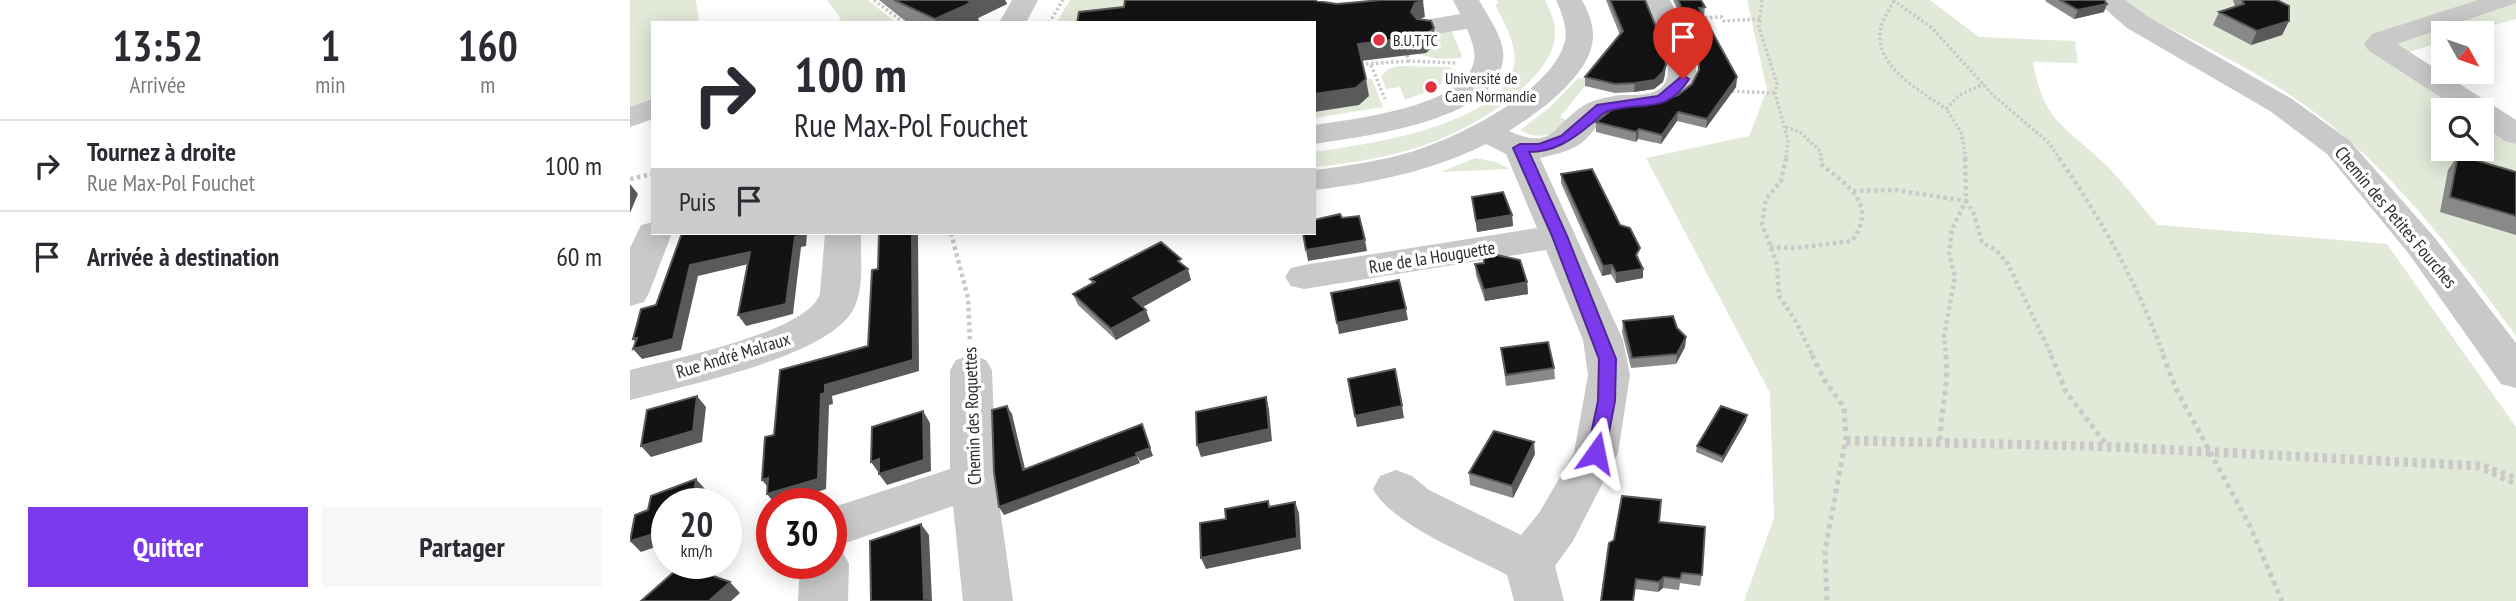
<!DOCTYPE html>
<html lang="fr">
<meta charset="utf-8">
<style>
:root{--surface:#fff;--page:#f7f7f7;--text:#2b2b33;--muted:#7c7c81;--line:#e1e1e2;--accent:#7c3aed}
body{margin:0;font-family:"PT Sans Narrow",sans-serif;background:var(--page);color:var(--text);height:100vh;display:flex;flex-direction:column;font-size:26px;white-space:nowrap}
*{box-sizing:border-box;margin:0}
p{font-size:23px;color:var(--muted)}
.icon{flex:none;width:38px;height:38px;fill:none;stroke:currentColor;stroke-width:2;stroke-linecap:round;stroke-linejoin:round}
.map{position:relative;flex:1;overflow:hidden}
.details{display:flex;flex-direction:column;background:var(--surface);width:630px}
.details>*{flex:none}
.banner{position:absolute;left:21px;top:21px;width:665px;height:214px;border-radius:0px;box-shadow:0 4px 18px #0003;background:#fff;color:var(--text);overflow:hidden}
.needle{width:46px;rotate:130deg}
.tools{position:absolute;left:1801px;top:21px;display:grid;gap:14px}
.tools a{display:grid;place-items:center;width:63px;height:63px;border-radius:0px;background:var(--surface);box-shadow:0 4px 18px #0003;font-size:35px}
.speed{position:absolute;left:21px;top:488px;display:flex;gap:14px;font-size:35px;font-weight:700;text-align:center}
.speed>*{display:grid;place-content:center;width:91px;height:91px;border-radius:50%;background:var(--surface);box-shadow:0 4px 18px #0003;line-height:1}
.speed small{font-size:18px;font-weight:400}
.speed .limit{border:10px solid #d22;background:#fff;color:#111}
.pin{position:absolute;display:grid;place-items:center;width:60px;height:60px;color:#fff;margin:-72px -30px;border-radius:50% 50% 50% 0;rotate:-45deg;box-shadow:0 0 7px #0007}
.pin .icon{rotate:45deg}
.me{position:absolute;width:77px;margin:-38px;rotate:12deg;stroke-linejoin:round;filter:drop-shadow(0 0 5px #0008)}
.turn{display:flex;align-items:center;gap:24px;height:147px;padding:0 28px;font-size:32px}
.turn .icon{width:91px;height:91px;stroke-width:2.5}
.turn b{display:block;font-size:49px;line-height:60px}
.then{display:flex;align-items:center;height:66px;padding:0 28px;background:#0003;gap:14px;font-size:26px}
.eta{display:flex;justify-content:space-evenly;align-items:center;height:119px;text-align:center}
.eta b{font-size:42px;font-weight:600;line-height:49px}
.primary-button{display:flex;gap:14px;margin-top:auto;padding:14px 28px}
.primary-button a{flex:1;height:80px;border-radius:0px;background:var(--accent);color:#fff;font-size:28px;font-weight:600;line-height:80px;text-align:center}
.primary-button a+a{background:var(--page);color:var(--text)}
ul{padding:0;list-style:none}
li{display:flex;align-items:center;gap:21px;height:91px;padding:0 28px;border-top:2px solid var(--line)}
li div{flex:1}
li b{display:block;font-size:26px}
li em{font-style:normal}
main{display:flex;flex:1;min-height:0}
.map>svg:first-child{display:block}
</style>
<main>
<section class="details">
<div class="eta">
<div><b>13:52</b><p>Arrivée</p></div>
<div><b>1</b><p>min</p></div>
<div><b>160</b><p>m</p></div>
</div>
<ul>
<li><svg class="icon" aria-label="right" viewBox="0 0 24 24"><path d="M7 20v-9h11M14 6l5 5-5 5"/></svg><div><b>Tournez à droite</b><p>Rue Max-Pol Fouchet</p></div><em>100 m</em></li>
<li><svg class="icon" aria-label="arrive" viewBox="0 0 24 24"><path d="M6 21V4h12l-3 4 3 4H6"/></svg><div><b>Arrivée à destination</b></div><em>60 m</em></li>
</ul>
<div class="primary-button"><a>Quitter</a><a>Partager</a></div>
</section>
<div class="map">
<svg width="1886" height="601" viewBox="0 0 1886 601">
<rect width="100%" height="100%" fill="#fff"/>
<path fill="#e2e9d9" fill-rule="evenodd" d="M0,0H66L69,23H23V108L0,118Z
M197,0H238L267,23H206L211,19Z
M440,0H501L503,23H426Z
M867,0H915C920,10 926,23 925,36C921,83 840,129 800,143C763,157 723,163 684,167V152C734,145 873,126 884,65C888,45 873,22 865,4L868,3Z
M1117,0H1300L1349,37L1445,41L1448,63L1403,62C1413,121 1435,126 1475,164C1494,183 1510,205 1528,225L1757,244L1886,427V601H1114L1144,518L1140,393L1016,158L1119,136L1137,90Z
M1494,0H1886V19L1838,33H1813V41L1780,52L1886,127V336C1825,253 1764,171 1680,109C1628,70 1566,43 1509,12ZM1813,110H1852V149H1813Z
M821,29L832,56L830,58L809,59L786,54L796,53L806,44L800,30Z
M770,66L819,67L827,71L805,89L775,100L770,87L756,89L751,76L758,69Z
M948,78L960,80L930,117L945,124C925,133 910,142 890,130L919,108Z
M734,79H742L753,107L684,118V112Z
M845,158L866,162L880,169L811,172Z"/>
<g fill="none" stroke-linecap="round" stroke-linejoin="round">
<path stroke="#c9c9c9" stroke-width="3.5" stroke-dasharray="2.5 2.5" stroke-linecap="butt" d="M244,0L274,23
M1132,0L1129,27L1147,84L1145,93L1158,141L1156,159
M1263,0L1302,28L1363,95L1419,143L1430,159
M1264,1C1258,12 1249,24 1250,37C1250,70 1293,92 1316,109
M1070,18L1092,17L1094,21L1130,19
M419,23L433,0
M777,55L779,61L826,63
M736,64L779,61
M741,65L755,99
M1097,91L1145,93
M1156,127L1170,132L1191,152V159
M1336,159L1331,132L1316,109L1329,95L1354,84"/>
<path stroke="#c9c9c9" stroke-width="4.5" stroke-dasharray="3.5 3.5" stroke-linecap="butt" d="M1156,158L1151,181L1136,199L1132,224L1147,264L1149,296L1165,320L1183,356
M1335,158L1336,201L1344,214L1352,242L1367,251L1378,264L1422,356
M1429,158C1472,220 1508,285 1534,356
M0,179L23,174
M1223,191L1265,190L1336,201L1322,229L1319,253L1325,277L1314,336L1316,356
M321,233L338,298L340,341
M1140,247L1165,248L1222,241C1248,204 1219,187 1191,164V158"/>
<path stroke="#c9c9c9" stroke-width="5" stroke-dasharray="4.5 4.5" stroke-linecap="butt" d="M1182,355L1195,381L1214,407L1216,438L1195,551L1197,601
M1421,355L1436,392L1476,444
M1533,355L1546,389L1619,524L1652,601
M1216,438L1493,445L1851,464L1886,478
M1310,440C1311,410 1319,384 1316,355
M1216,443L1459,448L1849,468L1886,484"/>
<path fill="#c9c9c9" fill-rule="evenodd" d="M382,0H408L396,23H369Z
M823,0H849C858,17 876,40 873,60C865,122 733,136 684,144V125C723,119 835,107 844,61C846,51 841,39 837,29L799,35L789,33L785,27L789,21L830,14Z
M926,0H952C958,11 963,23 963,36C963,74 908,113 879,131C924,151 922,126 953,106C962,100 974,98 984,96C1000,93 1025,99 1035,83C1046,63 1022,19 1014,0H1040C1061,44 1093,93 1025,110C1011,114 996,110 983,115C970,120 964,131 955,140C943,151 926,154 910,158L993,340L1000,375L988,453L943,541L925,566L934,601H884L877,575C840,555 762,525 743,489L750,476L766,470L782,476L799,490L891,535L909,513L944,453L958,375L953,340L916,250L674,289L661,286L655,277L661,268L674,265L907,228L876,154L856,144C802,171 743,183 684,190V170C718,166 751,161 784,151C829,137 923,91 935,41C938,27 931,12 926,0Z
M1465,0H1495L1517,16L1662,99L1719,140L1805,238L1886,343V388L1871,384L1779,254L1697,154L1640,111L1497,28Z
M1848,0H1886V3L1767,44L1886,120V144L1875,141L1852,125V110H1830L1738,50L1734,44L1742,34Z
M23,99V119L0,127V107Z
M23,222V233H42L19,293L14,302L0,306V248L11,225Z
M195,233H231C230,256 235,286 224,308C201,357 52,386 0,400V370C38,360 181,332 190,293Z
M341,355L356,360L362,370L366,480L383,601H333L323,506L204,547L211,549L219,564L218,601H168L170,564H201V508L320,469V370L326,360Z"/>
</g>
<path fill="#898989" d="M249,0H375L377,4L348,18L349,22L348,23H280L274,20Z
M976,0H1015L1035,74L1033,82L1024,89L1004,92L985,93L955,86V77L990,35Z
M1043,0H1071L1075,7L1074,16H1073L1107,77L1106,87L1076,128L1047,121L1031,144L1008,139L1006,142L966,132V122L1048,95L1062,84L1068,71V65L1059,32Z
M1416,0H1474V12L1444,19L1415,1Z
M1603,0H1647L1659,21L1652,35L1621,45L1583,25L1589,12L1605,7Z
M1828,155L1886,172V235L1810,212L1818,170Z
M931,174L990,225L1009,258L1008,259L1013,278L986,283L981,274L972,276L931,183Z
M842,197L882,215L883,226L847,232Z
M845,264L897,282L898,294L855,301L846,275Z
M554,265L561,280L513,307L520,321L486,340L448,305L443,294L462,283L460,279Z
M993,321L1047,328L1056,337L1055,347L1046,364L1001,368L992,332Z
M871,348L924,368L925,379L876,386Z
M1117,415L1116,421L1092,463L1066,452L1067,446Z
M905,454L883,498L840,485L839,473Z
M1029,522L1072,575L1070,586L1050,583L1049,590L1033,588L1028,592L1005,589L971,601Z"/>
<path fill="#5a5a5a" d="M337,0H375L377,4L348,18L349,22L348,23H307L305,19Z
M793,1L795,17L787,20L781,12L785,3Z
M1477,4L1474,12L1444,19L1448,10Z
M1659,21L1652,35L1621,45L1627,31Z
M804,28L806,44L796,53L730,61L728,44Z
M1036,65L1035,74L1033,82L1024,89L1004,92L1005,83Z
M1107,77L1106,87L1076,128L1077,119Z
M736,79L739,96L729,105L684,112V94Z
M1048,112L1047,121L1031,144L1032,135Z
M1009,129L1008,139L1006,142V132Z
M0,184L8,194L0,213Z
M882,215L883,226L847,232L846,221Z
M170,233H177L176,246L171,247L163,314L116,326L108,315L165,237Z
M282,233H288L289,371L202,396L203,404L199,405L196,489L150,504H145L137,494L191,394L195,385L283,360Z
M735,240L737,251L678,261L676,250Z
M120,252L127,262L68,276L51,350L12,359L3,349L10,347L3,339L7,338L60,265Z
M982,265L981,274L972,276L973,266Z
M558,269L561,280L507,310L503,298Z
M1013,269V278L986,283V273Z
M897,282L898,294L855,301L854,290Z
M776,309L778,320L709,334L707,323Z
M516,310L520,321L486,340L481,329Z
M1056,337L1055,347L1046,364L1047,354Z
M67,396L76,407L72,442L21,457L11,446Z
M636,397L639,409L642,441L571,457L567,445Z
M377,406L382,414L397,477L393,470Z
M772,406L774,418L727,427L725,416Z
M293,411L300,423L301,471L257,485L249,474Z
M1117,415L1116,421L1092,463L1093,457Z
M512,424L523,456L510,461L506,453Z
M904,442L905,454L883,498L882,486Z
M507,456L510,463L374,515L369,507Z
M249,459V473L241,462Z
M138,478L141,491L132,480Z
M66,479L75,489L73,504H62Z
M665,502L669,513L671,549L576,569L571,558Z
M291,524L299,535L302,601H296L294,599Z
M37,530V543L11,552L0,541Z
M1034,577L1033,588L1028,592L1029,582Z
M100,582L110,593L101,601H79Z"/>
<path fill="#131313" stroke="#5a5a5a" stroke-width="2" d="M264,0H337L341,3L305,19Z
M495,0H684L687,1L707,4L751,0H789L793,1L785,3L781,12L787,19L801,21L804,28L794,36L728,44L736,79L726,88L684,94V23H447L449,12L494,7Z
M980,0H1015L1033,44L1036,65L1033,72L1025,80L1005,83L985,84L955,77L993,31Z
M1048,0H1071L1075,7L1069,8L1107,77L1077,119L1048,112L1032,135L1009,129L1006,132L966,122L984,108L1021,104L1048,95L1062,84L1069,70V55L1059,23Z
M1430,0H1474L1477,4L1448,10Z
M1612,0H1647L1659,6V21L1627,31L1589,12L1614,4Z
M1828,155L1886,172V216L1820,197Z
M962,169L990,225L1000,228L1010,248L1006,255L1013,269L986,273L982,265L973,266L931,174Z
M873,192L882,215L846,221L842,197Z
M710,214L712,218L729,216L735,240L676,250L673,233H684V220Z
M52,233H170L169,236L165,237L156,304L108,315L120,252L60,265L43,339L3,349L7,338L3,339L11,309L26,305Z
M249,233H282L283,360L195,385V393L191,394L188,479L137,494L138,478L132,480L135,437L144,435L150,370L238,346L242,270L248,269Z
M531,242L551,259L548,261L558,269L503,298L516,310L481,329L443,294L465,282L460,279Z
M853,252L890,260L897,282L854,290L845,264L854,263Z
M769,280L776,309L707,323L701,293Z
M1043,316L1047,328L1056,337L1047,354L1002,358L993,321Z
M918,342L924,368L876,375L871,348Z
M765,369L772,406L725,416L718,379Z
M67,396L63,431L11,446L17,410Z
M636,397L639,429L567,445L566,412Z
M377,406L393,470L512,424L520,448L506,453L507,456L369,507L364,472L362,410Z
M1091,406L1117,415L1093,457L1067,446Z
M293,411L294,460L249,474V459L241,462L242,427Z
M864,431L904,442L882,486L839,473Z
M66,479L62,504H37V530L0,541L5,515L18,510L21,496Z
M992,496L1031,500L1029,522L1075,527L1072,575L1052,573L1050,579L1034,577L1029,582L1006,579L1003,601H971L979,543L984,540Z
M638,501L639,507L665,502L667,538L571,558L570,523L596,519L595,509Z
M291,524L294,599L297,598L298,601H241L240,541Z
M52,565L100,582L79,601H11Z"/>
<path fill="#7c3aed" stroke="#51269a" stroke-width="2" d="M1053,75L1059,79C1037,115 1012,101 978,111C972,113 966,120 961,124C942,140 924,152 899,152L937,236L986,359L985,401L975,453L972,458L966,460L959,458L957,453L968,401L969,359L922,236L883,148L890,144H909L931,136L967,105L1028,96Z"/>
<g fill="#df313f" stroke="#fff" stroke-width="2.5">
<circle cx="749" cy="40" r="7"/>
<circle cx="801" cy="87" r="7"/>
</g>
<g text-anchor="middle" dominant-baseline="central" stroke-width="7" stroke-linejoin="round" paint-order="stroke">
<g font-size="16" fill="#2c2c2c" stroke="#fff" text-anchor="start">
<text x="763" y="40">B.U.T TC</text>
<text x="815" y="78">Université de<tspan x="815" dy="18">Caen Normandie</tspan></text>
</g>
<g font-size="18" fill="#2c2c2c" stroke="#fff">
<text transform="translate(1766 217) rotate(50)">Chemin des Petites Fourches</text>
<text transform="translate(802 257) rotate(-9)">Rue de la Houguette</text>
<text transform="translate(103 355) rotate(-17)">Rue André Malraux</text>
<text transform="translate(342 416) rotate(-92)">Chemin des Roquettes</text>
</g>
</g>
</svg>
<div class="tools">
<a><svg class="needle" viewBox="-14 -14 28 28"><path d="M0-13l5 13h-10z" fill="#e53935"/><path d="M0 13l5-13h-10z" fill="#7c7c81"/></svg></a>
<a><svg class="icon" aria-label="search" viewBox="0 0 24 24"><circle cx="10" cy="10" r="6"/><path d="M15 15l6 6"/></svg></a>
</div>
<div class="speed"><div>20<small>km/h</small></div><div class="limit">30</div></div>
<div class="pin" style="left:1053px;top:79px;background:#d93025"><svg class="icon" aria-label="arrive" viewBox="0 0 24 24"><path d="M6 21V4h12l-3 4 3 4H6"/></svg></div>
<svg class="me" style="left:966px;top:453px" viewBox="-20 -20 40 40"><path d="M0-17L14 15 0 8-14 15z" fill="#7c3aed" stroke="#fff" stroke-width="4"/></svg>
<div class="banner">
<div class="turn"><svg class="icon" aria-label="right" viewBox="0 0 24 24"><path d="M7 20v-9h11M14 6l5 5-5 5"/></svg><div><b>100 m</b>Rue Max-Pol Fouchet</div></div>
<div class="then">Puis<svg class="icon" aria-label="arrive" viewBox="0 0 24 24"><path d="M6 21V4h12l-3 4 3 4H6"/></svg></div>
</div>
</div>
</main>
